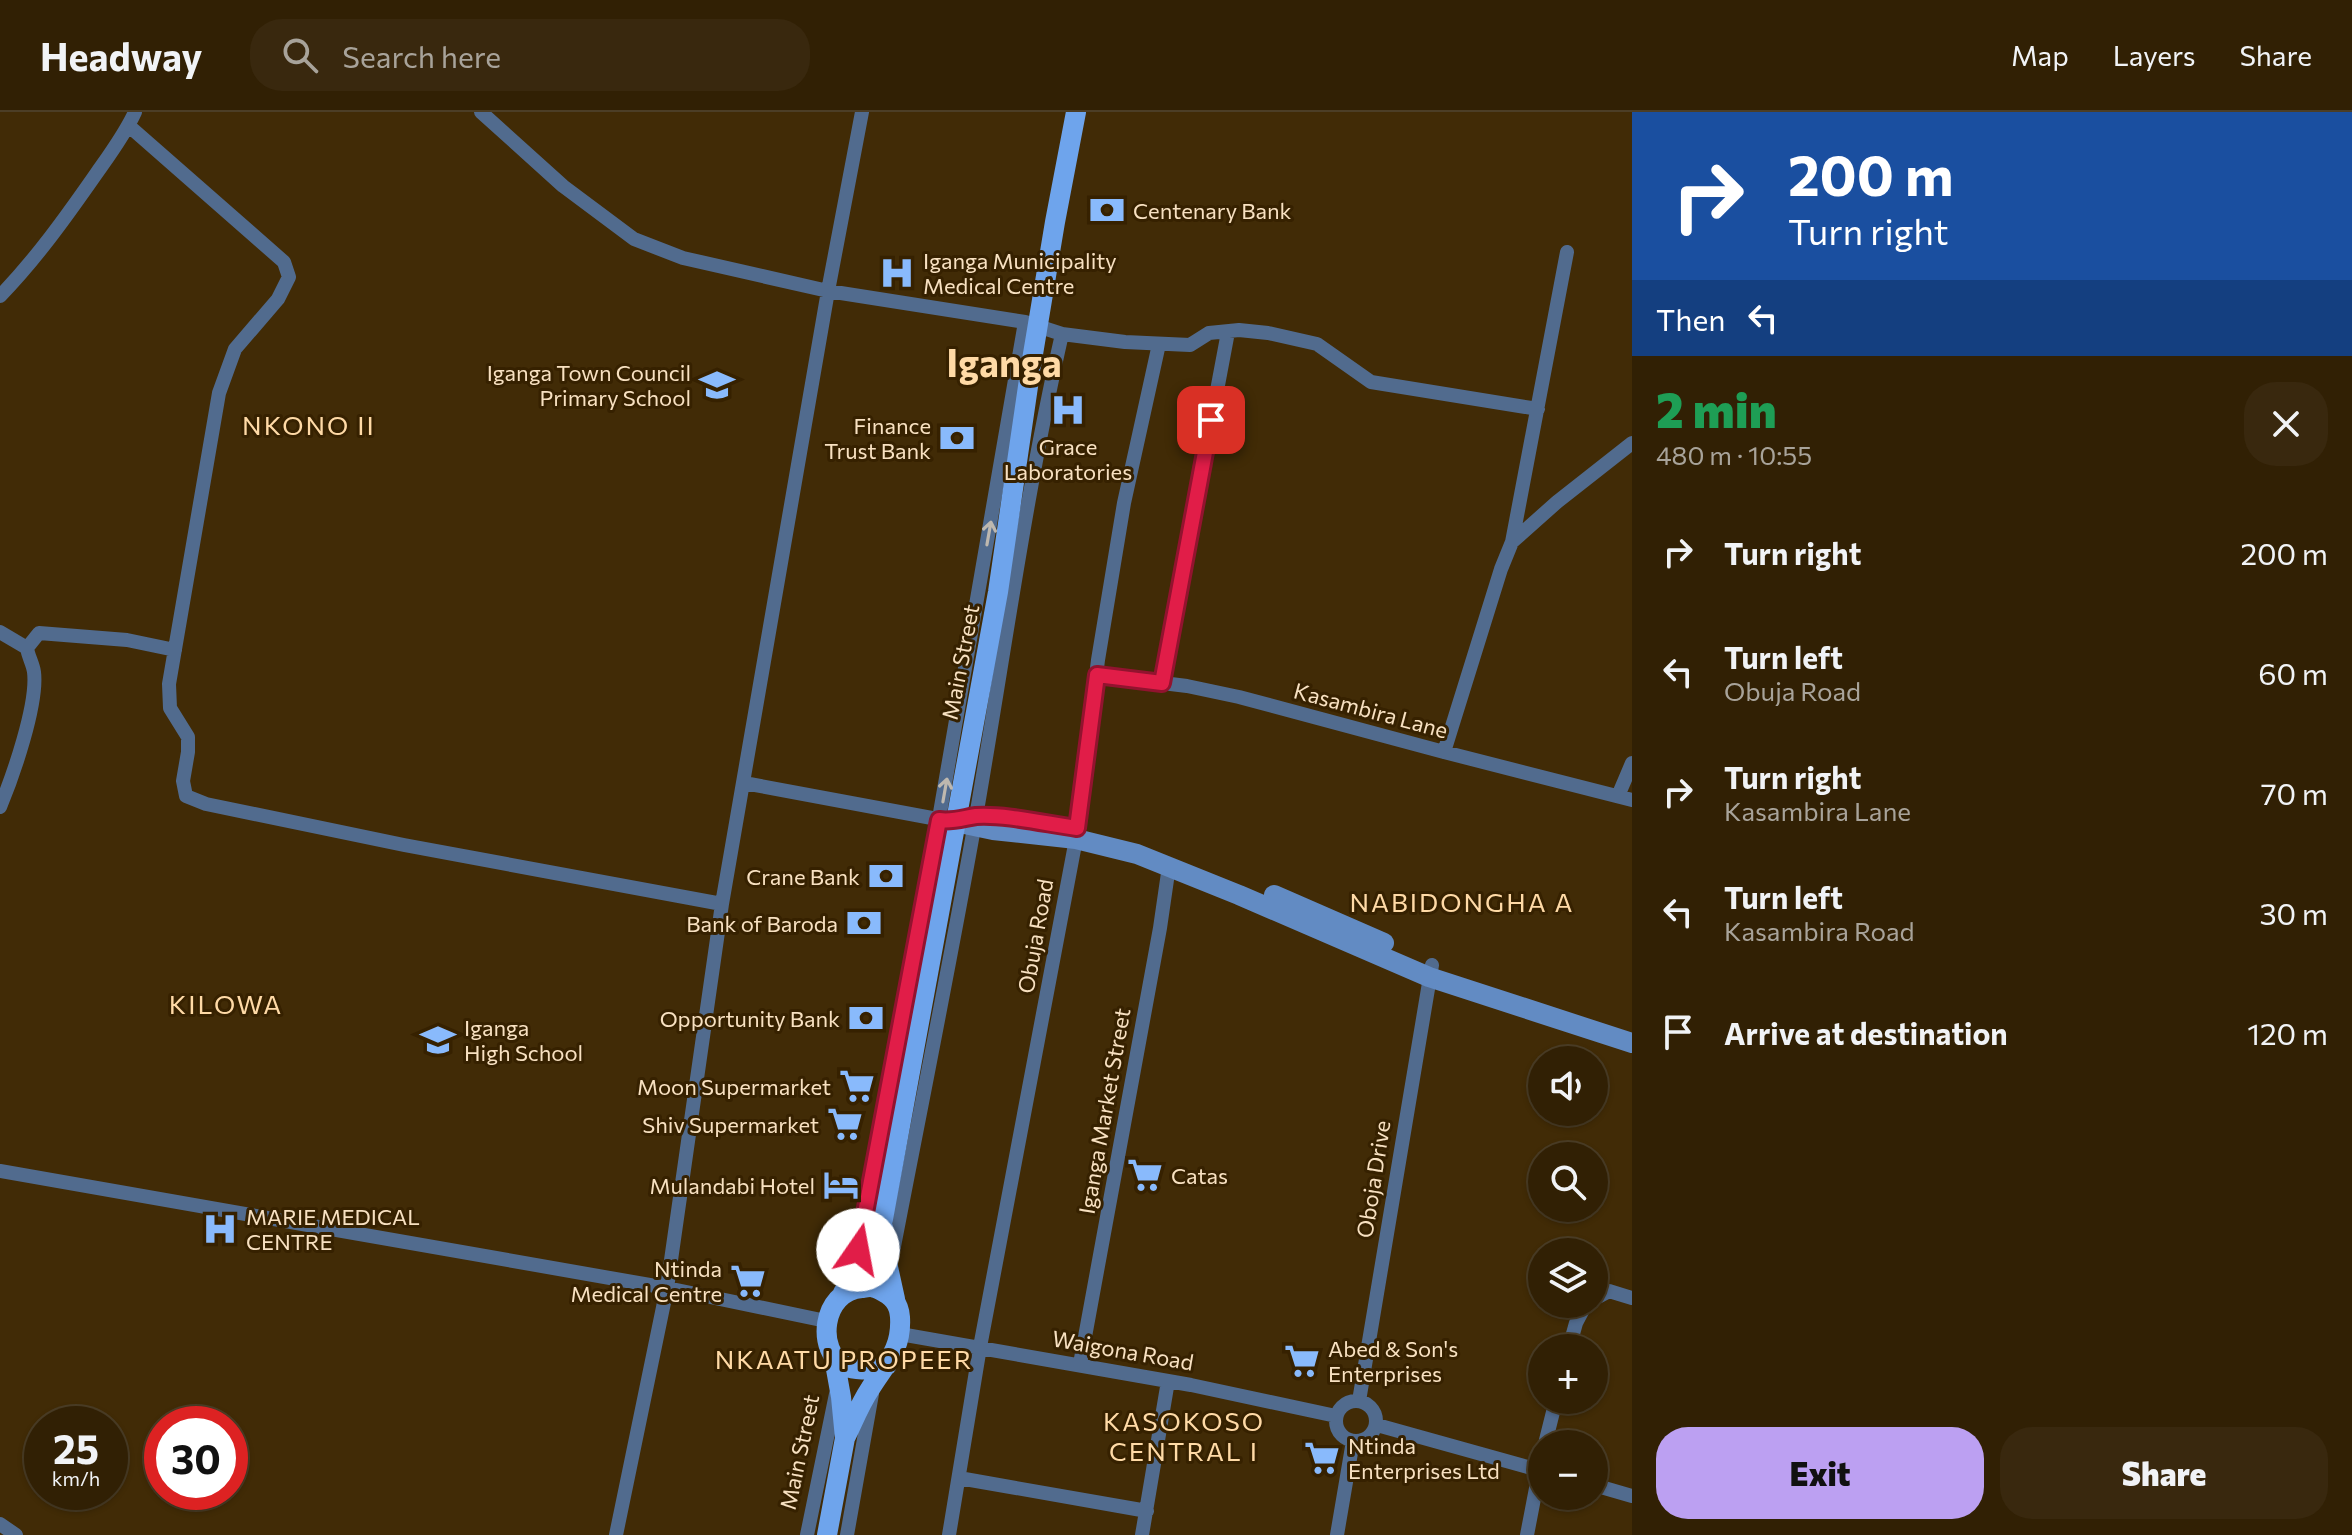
<!DOCTYPE html>
<meta charset="utf-8">
<style>
:root{--surface:#312004;--page:#39280e;--text:#f1f3f6;--muted:#a8a39a;--line:#4c3e26;--accent:#bca0f2}
body{margin:0;font-family:Commissioner,sans-serif;background:var(--page);color:var(--text);height:100vh;display:flex;flex-direction:column;font-size:30px;white-space:nowrap}
*{box-sizing:border-box;margin:0}
p{font-size:26px;color:var(--muted)}
.icon{flex:none;width:44px;height:44px;fill:none;stroke:currentColor;stroke-width:2;stroke-linecap:round;stroke-linejoin:round}
.map{position:relative;flex:1;overflow:hidden}
.details{display:flex;flex-direction:column;background:var(--surface);width:720px}
.details>*{flex:none}
.guide{background:#1a4fa0;color:#fff;overflow:hidden}
.tools{position:absolute;left:1528px;top:934px;display:grid;gap:16px}
.tools a{display:grid;place-items:center;width:80px;height:80px;border-radius:50%;background:var(--surface);box-shadow:0 2px 6px #0004,0 0 0 2px var(--line);font-size:40px}
.speed{position:absolute;left:24px;top:1294px;display:flex;gap:16px;font-size:40px;font-weight:700;text-align:center}
.speed>*{display:grid;place-content:center;width:104px;height:104px;border-radius:50%;background:var(--surface);box-shadow:0 2px 6px #0004,0 0 0 2px var(--line);line-height:1}
.speed small{font-size:20px;font-weight:400}
.speed .limit{border:12px solid #d22;background:#fff;color:#111}
.pin{position:absolute;display:grid;place-items:center;width:68px;height:68px;color:#fff;margin:-34px;border-radius:16px;box-shadow:0 4px 12px #0006}
.me{position:absolute;width:88px;margin:-44px;rotate:12deg;stroke-linejoin:round;filter:drop-shadow(0 0 6px #0008)}
.turn{display:flex;align-items:center;gap:28px;height:168px;padding:0 24px;font-size:36px}
.turn .icon{width:104px;height:104px;stroke-width:2.5}
.turn b{display:block;font-size:56px;line-height:68px}
.then{display:flex;align-items:center;height:76px;padding:0 24px;background:#0003;gap:16px;font-size:30px}
.round{display:grid;place-items:center;flex:none;width:84px;height:84px;border-radius:32px;background:var(--page)}
.summary{display:flex;align-items:center;justify-content:space-between;height:136px;padding:0 24px}
h1{font-size:48px;font-weight:800;line-height:60px;color:#1e9e55}
.button{display:flex;gap:16px;margin-top:auto;padding:16px 24px}
.button a{flex:1;height:92px;border-radius:32px;background:var(--accent);color:#111;font-size:32px;font-weight:800;line-height:92px;text-align:center}
.button a+a{background:var(--page);color:var(--text)}
ul{padding:0;list-style:none}
li{display:flex;align-items:center;gap:24px;height:120px;padding:0 24px}
li div{flex:1}
li b{display:block;font-size:30px}
li em{font-style:normal}
header{display:flex;align-items:center;gap:48px;box-sizing:border-box;height:112px;padding:0 40px;background:var(--surface);border-bottom:2px solid var(--line)}
header strong{font-size:38px}
nav{display:flex;gap:44px;margin-inline-start:auto;font-size:28px}
.search{width:560px;height:72px;background:var(--page);display:flex;align-items:center;gap:20px;box-sizing:border-box;padding:0 28px;border-radius:32px;color:var(--muted);font-size:30px}
main{display:flex;flex:1;min-height:0}
.map>svg:first-child{display:block}
</style>
<header>
<strong>Headway</strong>
<div class="search"><svg class="icon" aria-label="search" viewBox="0 0 24 24"><circle cx="10" cy="10" r="6"/><path d="M15 15l6 6"/></svg>Search here</div>
<nav><a>Map</a><a>Layers</a><a>Share</a></nav>
</header>
<main>
<div class="map">
<svg width="1632" height="1423" viewBox="0 0 1632 1423">
<rect width="100%" height="100%" fill="#412b06"/>
<g fill="none" stroke-linecap="round" stroke-linejoin="round">
<path stroke="#516b8e" stroke-width="14" d="M481,0L563,74L634,127L683,146L828,179L1025,210L1062,222L1125,230L1190,233L1209,221L1239,218L1268,221L1317,232L1371,270L1538,297
M129,14L284,150L289,165L278,187L235,237L219,281L169,572L170,596L188,625V640L183,669L186,684L206,692L404,733L722,792
M0,184C36,147 66,105 96,62C110,42 125,22 135,0
M1512,430L1567,140
M0,520L27,536C28,544 33,552 34,560C38,592 13,664 0,695
M27,536L39,521L127,528L175,538
M1097,563L1187,574L1239,585L1444,640L1632,688
M1162,571L1228,220
M1444,640L1501,457L1512,430L1557,390L1632,331
M744,671L948,709
M1618,684L1632,651
M0,1059L667,1176L826,1209
M891,1150C919,1005 948,861 974,716C1003,551 1025,385 1062,222
M855,1155L870,1081L937,718L1025,210
M1594,1187L1609,1179L1632,1186
M900,1222L1191,1273L1336,1304
M1569,1236L1576,1211L1586,1192
M1080,1252L1160,816L1169,754
M1336 1309a20 20 0 1 1 40 0a20 20 0 1 1-40 0Z
M1359,1289L1432,853
M1377,1313L1542,1359
M1545,1332L1556,1288
M959,1366L1147,1399
M1594,1373L1632,1384
M0,1412L16,1423
M616,1423L667,1176L722,792L828,179L862,0
M807,1423L836,1282
M847,1423L872,1282
M949,1423L980,1235L1076,727L1098,548L1124,391L1159,232
M1142,1423L1168,1269
M1337,1423L1353,1329
M1527,1423L1542,1345"/>
<path stroke="#628bc3" stroke-width="20" d="M955,710L993,718L1076,727L1137,742L1239,783L1429,865L1632,931
M1274,783L1384,831"/>
<path stroke="#6ea4ec" stroke-width="20" d="M883,1115L886,1146L895,1187
M843,1181C861,1153 872,1139 883,1107L998,480L1031,254L1055,110L1076,0
M845,1326C853,1310 860,1292 870,1277C886,1251 902,1238 900,1205C899,1191 892,1184 880,1178C873,1174 869,1175 862,1176C821,1179 816,1240 845,1254C857,1260 875,1257 887,1253
M827,1423L845,1326L841,1285L834,1246"/>
</g>
<defs><path id="oneway-shaft" d="M-6 0H5M1.5-3L5.5 0L1.5 3" fill="none" stroke-width="1.6" stroke-linecap="round" stroke-linejoin="round" transform="scale(2)"/></defs>
<g stroke="#beb8af">
<use href="#oneway-shaft" transform="translate(989 421) rotate(-80)"/>
<use href="#oneway-shaft" transform="translate(945 678) rotate(-80)"/>
</g>
<g fill="none" stroke-linecap="round" stroke-linejoin="round">
<g stroke="#92132f" stroke-width="20">
<path id="route" d="M858,1138L939,708C953,710 963,706 976,704C1005,702 1047,712 1077,716L1097,563L1162,571L1211,308"/>
</g>
<use href="#route" stroke="#e11d48" stroke-width="14"/>
</g>
<defs>
<g id="bank-bare" transform="scale(2.76)"><path d="M-6-4H6V4H-6ZM0-2.3a2.3 2.3 0 1 0 0 4.6a2.3 2.3 0 1 0 0-4.6Z" fill="#89bafc" stroke="#362100" stroke-width="2.5" paint-order="stroke"/></g>
<g id="hospital-bare" transform="scale(2.76)"><path d="M-5-5h3v3.5h4V-5h3V5h-3V1.5h-4V5h-3Z" fill="#89bafc" stroke="#362100" stroke-width="2.5" paint-order="stroke"/></g>
<g id="school-bare" transform="scale(2.76)"><path d="M0-5L7-2L0 1L-7-2ZM-4 1L0 2.5L4 1V4Q0 6-4 4Z" fill="#89bafc" stroke="#362100" stroke-width="2.5" paint-order="stroke"/></g>
<g id="supermarket-bare" transform="scale(2.76)"><path d="M-6-5.5h2.5l.6 2H6L4.5 2H-2.5L-4.4-4H-6ZM-1.5 3.2a1.3 1.3 0 1 0 .1 0ZM3 3.2a1.3 1.3 0 1 0 .1 0Z" fill="#89bafc" stroke="#362100" stroke-width="2.5" paint-order="stroke"/></g>
<g id="hotel-bare" transform="scale(2.76)"><path d="M-6-4.5h1.5V1H6V5H4.5V3h-9V5H-6ZM-4 0a1.8 1.8 0 1 1 3.6 0ZM.5 0V-2.5h3Q6-2.5 6 0Z" fill="#89bafc" stroke="#362100" stroke-width="2.5" paint-order="stroke"/></g>
</defs>
<g fill-rule="evenodd">
<use href="#bank-bare" x="1107" y="98"/>
<use href="#hospital-bare" x="897" y="161"/>
<use href="#school-bare" x="717" y="273"/>
<use href="#hospital-bare" x="1068" y="298"/>
<use href="#bank-bare" x="957" y="326"/>
<use href="#bank-bare" x="886" y="764"/>
<use href="#bank-bare" x="864" y="811"/>
<use href="#bank-bare" x="866" y="906"/>
<use href="#school-bare" x="438" y="928"/>
<use href="#supermarket-bare" x="857" y="974"/>
<use href="#supermarket-bare" x="845" y="1012"/>
<use href="#supermarket-bare" x="1145" y="1063"/>
<use href="#hotel-bare" x="841" y="1073"/>
<use href="#hospital-bare" x="220" y="1117"/>
<use href="#supermarket-bare" x="748" y="1169"/>
<use href="#supermarket-bare" x="1302" y="1249"/>
<use href="#supermarket-bare" x="1322" y="1346"/>
</g>
<g text-anchor="middle" dominant-baseline="central" stroke-width="6" stroke-linejoin="round" paint-order="stroke">
<g font-size="22" fill="#f8e1c1" stroke="#362100" text-anchor="end">
<text x="1133" y="98" text-anchor="start">Centenary Bank</text>
<text x="923" y="148" text-anchor="start">Iganga Municipality<tspan x="923" dy="25">Medical Centre</tspan></text>
<text x="691" y="260">Iganga Town Council<tspan x="691" dy="25">Primary School</tspan></text>
<text x="931" y="313">Finance<tspan x="931" dy="25">Trust Bank</tspan></text>
<text x="1068" y="334" text-anchor="middle">Grace<tspan x="1068" dy="25">Laboratories</tspan></text>
<text x="860" y="764">Crane Bank</text>
<text x="838" y="811">Bank of Baroda</text>
<text x="840" y="906">Opportunity Bank</text>
<text x="464" y="915" text-anchor="start">Iganga<tspan x="464" dy="25">High School</tspan></text>
<text x="831" y="974">Moon Supermarket</text>
<text x="819" y="1012">Shiv Supermarket</text>
<text x="1171" y="1063" text-anchor="start">Catas</text>
<text x="815" y="1073">Mulandabi Hotel</text>
<text x="246" y="1104" text-anchor="start">MARIE MEDICAL<tspan x="246" dy="25">CENTRE</tspan></text>
<text x="722" y="1156">Ntinda<tspan x="722" dy="25">Medical Centre</tspan></text>
<text x="1328" y="1236" text-anchor="start">Abed &amp; Son's<tspan x="1328" dy="25">Enterprises</tspan></text>
<text x="1348" y="1333" text-anchor="start">Ntinda<tspan x="1348" dy="25">Enterprises Ltd</tspan></text>
</g>
<g font-size="22" fill="#f8e1c1" stroke="#362100">
<text transform="translate(960 550) rotate(-79)">Main Street</text>
<text transform="translate(1371 598) rotate(15)">Kasambira Lane</text>
<text transform="translate(1035 824) rotate(-80)">Obuja Road</text>
<text transform="translate(1104 999) rotate(-80)">Iganga Market Street</text>
<text transform="translate(1373 1067) rotate(-81)">Oboja Drive</text>
<text transform="translate(1123 1238) rotate(10)">Waigona Road</text>
<text transform="translate(799 1340) rotate(-78)">Main Street</text>
</g>
<g font-size="26" letter-spacing="2" fill="#ffdaa6" stroke="#362100">
<text x="309" y="312">NKONO II</text>
<text x="1462" y="789">NABIDONGHA A</text>
<text x="226" y="891">KILOWA</text>
<text x="844" y="1246">NKAATU PROPEER</text>
<text x="1184" y="1308">KASOKOSO<tspan x="1184" dy="30">CENTRAL I</tspan></text>
</g>
<g font-size="38" font-weight="bold" fill="#ffdaa6" stroke="#362100">
<text x="1004" y="249">Iganga</text>
</g>
</g>
</svg>
<div class="tools">
<a><svg class="icon" aria-label="sound" viewBox="0 0 24 24"><path d="M4 9h4l5-4v14l-5-4H4zM17 9q2 3 0 6"/></svg></a>
<a><svg class="icon" aria-label="search" viewBox="0 0 24 24"><circle cx="10" cy="10" r="6"/><path d="M15 15l6 6"/></svg></a>
<a><svg class="icon" aria-label="layers" viewBox="0 0 24 24"><path d="M12 4l9 5-9 5-9-5zM3 14l9 5 9-5"/></svg></a>
<a>+</a>
<a>−</a>
</div>
<div class="speed"><div>25<small>km/h</small></div><div class="limit">30</div></div>
<div class="pin" style="left:1211px;top:308px;background:#d93025"><svg class="icon" aria-label="arrive" viewBox="0 0 24 24"><path d="M6 21V4h12l-3 4 3 4H6"/></svg></div>
<svg class="me" style="left:858px;top:1138px" viewBox="-20 -20 40 40"><circle r="19" fill="#fff"/><path d="M0-13L10 11 0 6-10 11z" fill="#e11d48"/></svg>
</div>
<section class="details">
<div class="guide">
<div class="turn"><svg class="icon" aria-label="right" viewBox="0 0 24 24"><path d="M7 20v-9h11M14 6l5 5-5 5"/></svg><div><b>200 m</b>Turn right</div></div>
<div class="then">Then<svg class="icon" aria-label="left" viewBox="0 0 24 24"><path d="M17 20v-9H6M10 6l-5 5 5 5"/></svg></div>
</div>
<div class="summary"><div><h1>2 min</h1><p>480 m · 10:55</p></div><a class="round"><svg class="icon" aria-label="close" viewBox="0 0 24 24"><path d="M6 6l12 12M18 6L6 18"/></svg></a></div>
<ul>
<li><svg class="icon" aria-label="right" viewBox="0 0 24 24"><path d="M7 20v-9h11M14 6l5 5-5 5"/></svg><div><b>Turn right</b></div><em>200 m</em></li>
<li><svg class="icon" aria-label="left" viewBox="0 0 24 24"><path d="M17 20v-9H6M10 6l-5 5 5 5"/></svg><div><b>Turn left</b><p>Obuja Road</p></div><em>60 m</em></li>
<li><svg class="icon" aria-label="right" viewBox="0 0 24 24"><path d="M7 20v-9h11M14 6l5 5-5 5"/></svg><div><b>Turn right</b><p>Kasambira Lane</p></div><em>70 m</em></li>
<li><svg class="icon" aria-label="left" viewBox="0 0 24 24"><path d="M17 20v-9H6M10 6l-5 5 5 5"/></svg><div><b>Turn left</b><p>Kasambira Road</p></div><em>30 m</em></li>
<li><svg class="icon" aria-label="arrive" viewBox="0 0 24 24"><path d="M6 21V4h12l-3 4 3 4H6"/></svg><div><b>Arrive at destination</b></div><em>120 m</em></li>
</ul>
<div class="button"><a>Exit</a><a>Share</a></div>
</section>
</main>
